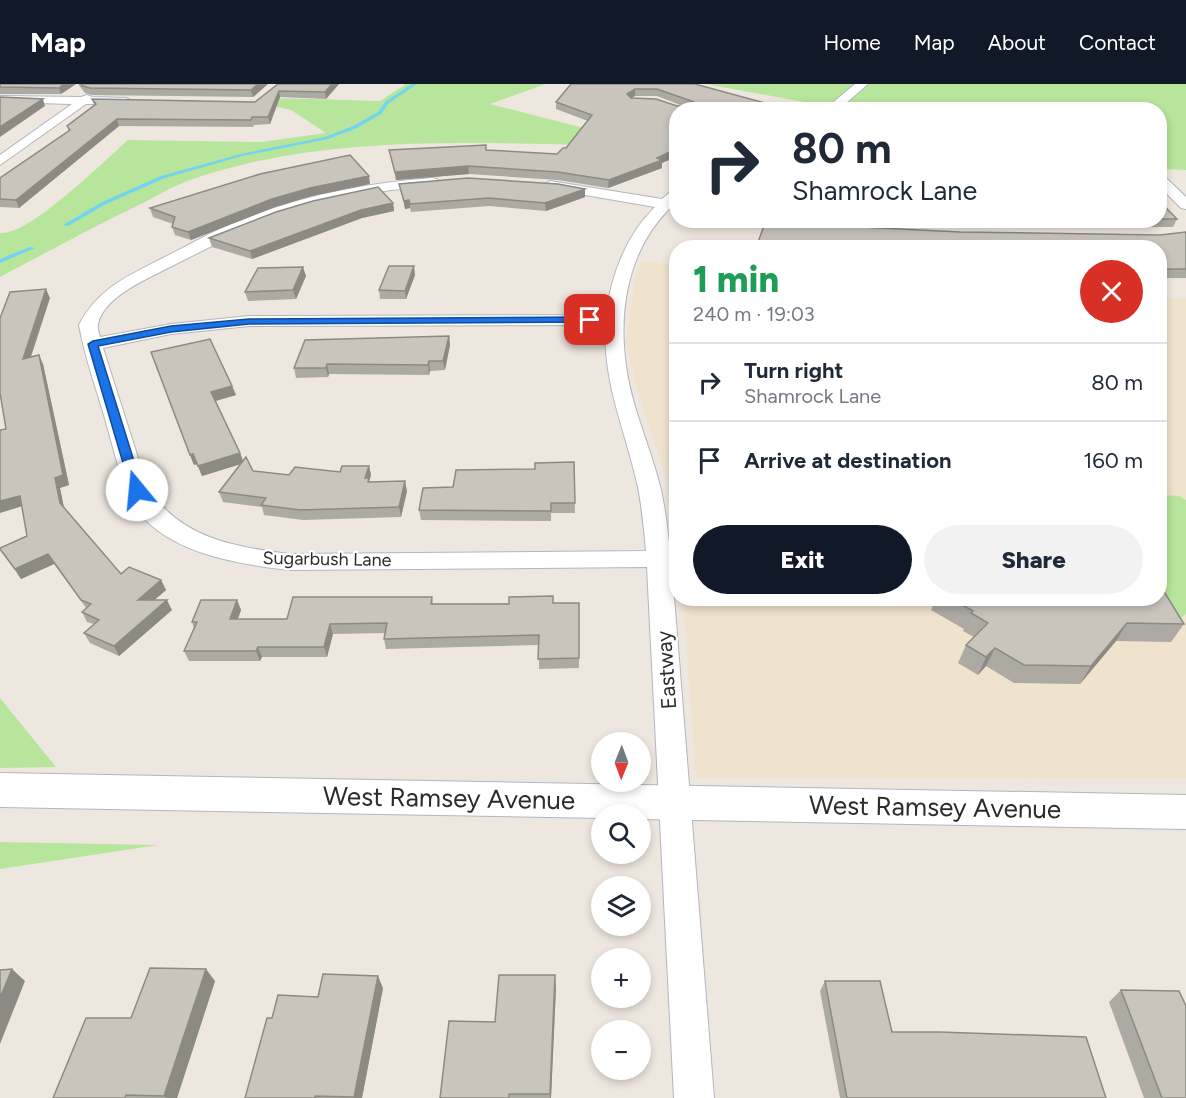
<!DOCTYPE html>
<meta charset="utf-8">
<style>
:root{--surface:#fff;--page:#f2f2f3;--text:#1f2937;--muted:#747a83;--line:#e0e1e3;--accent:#111827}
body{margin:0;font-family:Figtree,sans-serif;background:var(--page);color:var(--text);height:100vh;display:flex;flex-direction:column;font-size:22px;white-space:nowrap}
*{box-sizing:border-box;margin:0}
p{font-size:20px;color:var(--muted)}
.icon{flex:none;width:33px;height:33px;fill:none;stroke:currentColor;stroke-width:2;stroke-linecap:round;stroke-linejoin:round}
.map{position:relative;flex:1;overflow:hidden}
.side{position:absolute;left:669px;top:156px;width:498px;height:366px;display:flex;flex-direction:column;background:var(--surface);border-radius:24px;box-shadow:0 3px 9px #0003}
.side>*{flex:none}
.top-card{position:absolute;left:669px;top:18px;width:498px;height:126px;border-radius:24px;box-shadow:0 3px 9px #0003;background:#fff;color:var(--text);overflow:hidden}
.needle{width:39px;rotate:181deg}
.fabs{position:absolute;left:591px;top:648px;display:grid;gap:12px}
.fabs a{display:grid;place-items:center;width:60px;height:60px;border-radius:50%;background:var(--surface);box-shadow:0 3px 9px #0003;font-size:30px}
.pin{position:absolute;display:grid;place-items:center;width:51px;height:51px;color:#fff;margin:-26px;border-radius:12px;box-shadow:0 3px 9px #0006}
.me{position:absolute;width:66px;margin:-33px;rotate:343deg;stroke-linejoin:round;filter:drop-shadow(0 0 4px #0008)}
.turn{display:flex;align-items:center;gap:21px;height:126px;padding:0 24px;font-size:27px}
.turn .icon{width:78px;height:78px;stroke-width:2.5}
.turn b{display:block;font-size:42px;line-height:51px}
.round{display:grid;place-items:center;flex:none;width:63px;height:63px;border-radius:32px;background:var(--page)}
.headline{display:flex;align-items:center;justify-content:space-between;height:102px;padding:0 24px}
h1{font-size:36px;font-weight:800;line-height:45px;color:#1e9e55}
.cta{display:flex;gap:12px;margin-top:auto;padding:12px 24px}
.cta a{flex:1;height:69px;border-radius:36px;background:var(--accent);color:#fff;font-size:24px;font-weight:800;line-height:69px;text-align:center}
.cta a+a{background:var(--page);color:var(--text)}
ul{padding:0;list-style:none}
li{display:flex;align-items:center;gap:18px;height:78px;padding:0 24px;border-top:2px solid var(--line)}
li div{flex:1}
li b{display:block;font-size:22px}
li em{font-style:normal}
header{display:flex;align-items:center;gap:36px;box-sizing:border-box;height:84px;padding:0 30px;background:var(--accent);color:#fff}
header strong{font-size:28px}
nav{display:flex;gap:33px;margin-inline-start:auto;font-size:21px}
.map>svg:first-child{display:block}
</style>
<header>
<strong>Map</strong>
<nav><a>Home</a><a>Map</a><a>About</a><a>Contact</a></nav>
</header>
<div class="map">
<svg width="1186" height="1014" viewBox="0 0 1186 1014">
<rect width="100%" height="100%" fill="#eee7df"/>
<path fill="#efe3ce" d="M642,177L676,181V439L672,411L636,302L626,258L634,199Z
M1160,214H1186V695L696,693L683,515L1160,514Z"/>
<path fill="#b7e59b" d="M406,0H546L490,20L599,48L585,61C452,58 317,52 190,96C173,102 157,112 141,120C93,143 47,168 0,193V149C29,152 104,77 128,56L261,58L326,49L291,26L264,20L272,14L380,17Z
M706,0H1186V86L1160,85V26L842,25Z
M1160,411L1179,412L1186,416V530L1176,537L1160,508Z
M0,614L56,683L0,684Z
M0,758L158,761L0,785Z"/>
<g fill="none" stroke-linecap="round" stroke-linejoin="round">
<path fill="#71d4f0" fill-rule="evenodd" d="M412,0H417L389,19L381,30L357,44L328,55L242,72L165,94L106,120L68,142L63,141L102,118L161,92L241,70L325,53L353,42L378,28L386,17Z
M30,163L35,164L0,179V175Z"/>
<g stroke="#b2b6c0" stroke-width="2">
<path id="minor" d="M855,0H868L838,26H824Z
M87,11L92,13L126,14L132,17L126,20H86L0,81V71L72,20L0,18V12L81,13Z
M1160,92L1165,93L1186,113V125L1181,124L1160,103Z
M432,94L437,95L439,98L437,101C422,105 406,104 391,106C369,109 346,113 324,119C269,132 222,157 172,182C149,194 104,212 98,240C97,244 99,249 100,253L171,240L249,232L606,231C611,192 626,151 655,123L550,105L543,101L550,97L662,115L669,109L676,108V126L669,125C619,176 615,253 634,319C642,347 653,374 660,402C666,426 668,451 671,475L714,1014H674L647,483L289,486C231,479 149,467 125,404C118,384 113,363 107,342C98,309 85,275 79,241C97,205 128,192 163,174C187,162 211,148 236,138C299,112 365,99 432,94ZM605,241C604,303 625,345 638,403C642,424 644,445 646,467L289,470C232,462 183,455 148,405L103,264L171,250L249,242Z"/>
</g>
<g stroke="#b2b6c0" stroke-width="2">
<path id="tertiary" d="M0,689L1186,711V745L640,735V730H602V734L0,723Z"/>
</g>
<use href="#minor" fill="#fff" fill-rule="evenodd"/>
<use href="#tertiary" fill="#fff" fill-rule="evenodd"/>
</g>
<path fill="#ada9a3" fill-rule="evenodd" d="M0,0H76L61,10H0Z
M78,0H268L253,13L92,11L85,9Z
M278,0H339L326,15L280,13L270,40L254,41L253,43L119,42L19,124L0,123V94L69,47L67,42L94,21L92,15L255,18Z
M571,0H695L772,21L662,79V84L608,104L558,96L469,90L396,96L389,66H486L557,70L566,64L588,37L556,25V18ZM635,12H657L683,22H677L631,14Z
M370,100L312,112L275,123L191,156L175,151L172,143L173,140L153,133L150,124Z
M399,100L585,105V113L546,127L489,122L411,128L410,124L405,125Z
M1160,118L1177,135L1173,143H958L827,136H1160Z
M393,119L394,127L362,134L252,175L212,163L209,154Z
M861,143L960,148L1160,151L1186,148V194H1160V164H756Z
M415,191L406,215H380L379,206Z
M306,192L296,215L248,217L245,208Z
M50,214L31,273L43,280L69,401L60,404L64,424L121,490L161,496L166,506L154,516L172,526L119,572L90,559L84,549L94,540L87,538L82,528L86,524L54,480L21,495L0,465L27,452L22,422L6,345Z
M449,252L450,261L445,286L430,287L429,291L329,290L328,293L296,294L294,284Z
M151,268L232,302L236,311L216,317L240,369L243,377L253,387L289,391L340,388L369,382L371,391L369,398L407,407L401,433L303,436L264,431L262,423L223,418L219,408L241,380L202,392L197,380L194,381Z
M574,378L575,429H551V437L421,436L419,426L453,403L535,385Z
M432,513L433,520L579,519V584L539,585V561L386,565L384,555L385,549L333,550L327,573H262L260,577H189L184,567L194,544L192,538L237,516L241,526L238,535H287Z
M936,514H1160L1184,540L1171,558L1116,557L1080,600L1014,599L986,582L978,591L958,579L966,561L974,553L963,547L964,545L931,526Z
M215,897L177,1014H53L131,934Z
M825,897L892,948L1106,1014H840L820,907Z
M556,903L551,1014H440Z
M383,904L362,1014H245L272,934L318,913Z
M1121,906L1186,1014H1144L1109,918Z"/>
<path fill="#8d8a84" d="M64,0H76L61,10L59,4Z
M258,0H268L253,13L251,6Z
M332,0H339L326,15L325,8Z
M635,5V12L627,17V10Z
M279,7L280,13L270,40L268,33Z
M43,15L45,22L0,53V43Z
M772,21L771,26H763Z
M117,35L119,42L19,124L16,116Z
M676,65V73L662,79V84L608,104L609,96Z
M468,82L469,90L396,96L395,88Z
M369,92L370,100L312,112L275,123L191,156L188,148L272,115L310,104Z
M585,105V113L546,127L545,119Z
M409,116L410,124L405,125L404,117Z
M393,119L394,127L362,134L252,175L250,167L361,126Z
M414,182L415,191L406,215L405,207Z
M303,183L306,192L296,215L293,206Z
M46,205L50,214L27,284L23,275Z
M449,252L450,261L445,286L443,277Z
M39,271L43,280L69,401L60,404L65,429L60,419L55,394Z
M429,277L430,287L429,291L428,281Z
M327,280L329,290L328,293L326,284Z
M232,302L236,311L215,317L211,308Z
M240,369L244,379L202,392L198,382Z
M193,370L197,380L194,381L190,371Z
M369,382L371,391L369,397L371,404L365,394Z
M405,397L407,407L401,433L399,423Z
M20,412L26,421L0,429V417Z
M48,470L54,480L21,495L15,485Z
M161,496L166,506L143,526L138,516Z
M167,516L172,526L119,572L114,562Z
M237,516L241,526L234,545L230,535Z
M1127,539L1116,557L1080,600L1091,582Z
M330,540L333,550L327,573L324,563Z
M258,563L262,573L260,577L256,567Z
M995,564L986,582L978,591L986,573Z
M12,885L25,897L0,960V914Z
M206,885L215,897L177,1014H166L164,1012Z
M555,891L556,903L551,1014H550Z
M378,892L383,904L362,1014H354Z"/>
<path fill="#c9c5bd" stroke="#8d8a84" stroke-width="1.5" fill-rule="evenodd" d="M0,0H64L59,4L0,3Z
M81,0H258L251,6L90,4L83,2Z
M278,0H332L325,8L279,7L268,33H252L251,36L117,35L16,116L0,115V94L70,46L67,42L96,20L92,15L255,18Z
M571,0H695L772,21L763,26H676V65L657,74L662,76L609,96L558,88L468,82L395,88L389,66L486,61V66L557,70L563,64H566L592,31L556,18ZM635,5H657L694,18L692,21L677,22L656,15L631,14L627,10Z
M0,13L43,15L0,43Z
M350,71L369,92L310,104L272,115L188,148L172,143L175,133L150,124L260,90Z
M468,94L558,100L585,105L545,119L489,114L410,120L409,116L404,117L399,100Z
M378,103L393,119L361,126L250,167L209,154L276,128L313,117Z
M1160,118L1177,135H1160Z
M766,136H790L861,143L960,148L1160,151L1186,148V185H1160V164H824V162L786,157L784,164H756Z
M389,182H414L405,207L379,206Z
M303,183L293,206L245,208L258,184Z
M46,205L23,275L39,271L63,391L55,394L60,419L121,490L129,483L161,496L138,516H167L114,562L84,549L99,536L82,528L91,520L81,516L48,470L15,485L0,465V464L27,452L20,412L0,417V346L6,345L0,309V234L10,208Z
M449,252L443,277H429L428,281L327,280L326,284H294L305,256Z
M210,255L232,302L211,308L240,369L198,382L193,370L190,371L151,268Z
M246,373L253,387L289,391L295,383L340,388L342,382H369L365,394H369L368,398L405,397L399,423L300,426L261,421L266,414L219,408Z
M574,378L575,419H551V427L419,426L423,404L453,403L456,386L535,385V379Z
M1160,501L1184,540L1127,539L1091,582L1024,581L995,564L986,573L966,561L988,539L971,529L973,527L950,514H1160Z
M553,512V519H579V574L538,575L539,551L384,555L387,539L330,540L324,563H258L256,567H184L197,538H192L201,516H237L230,535H287L293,513H432L431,520H509V513Z
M150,884L206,885L164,1012L126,1011L125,1014H53L86,934H131Z
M12,885L0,914V886Z
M323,890L378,892L354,1013L315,1012V1014H245L267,934H272L278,911L318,913Z
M499,891H555L550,1010H509V1014H440L449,937L495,938Z
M825,897H880L892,948H940L1086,953L1106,1014H847Z
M1121,906L1179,907L1186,922V1014H1162Z"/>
<path fill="#1a73e8" stroke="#114b97" stroke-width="1.5" d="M590,233L595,236L594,238L249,240L171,248L98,262L143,406L137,410L131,406L88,260L93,257L171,242L249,235Z"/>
<g text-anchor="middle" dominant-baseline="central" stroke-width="4.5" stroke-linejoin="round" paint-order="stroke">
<g font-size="18" fill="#2c2c2c" stroke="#fff">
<text transform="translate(327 475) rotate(1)">Sugarbush Lane</text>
</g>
<g font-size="21" fill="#2c2c2c" stroke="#fff">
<text transform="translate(666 586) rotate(-94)">Eastway</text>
</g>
<g font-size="26" fill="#2c2c2c" stroke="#fff">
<text transform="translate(449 714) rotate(1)">West Ramsey Avenue</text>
<text transform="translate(935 723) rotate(1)">West Ramsey Avenue</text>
</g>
</g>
</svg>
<div class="fabs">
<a><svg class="needle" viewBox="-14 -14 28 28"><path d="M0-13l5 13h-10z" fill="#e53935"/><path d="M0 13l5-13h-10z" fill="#747a83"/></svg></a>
<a><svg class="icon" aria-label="search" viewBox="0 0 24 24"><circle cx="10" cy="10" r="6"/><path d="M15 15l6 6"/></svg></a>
<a><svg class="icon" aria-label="layers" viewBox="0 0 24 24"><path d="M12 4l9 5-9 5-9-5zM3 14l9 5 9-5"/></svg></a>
<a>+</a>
<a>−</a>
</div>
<div class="pin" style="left:590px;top:236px;background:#d93025"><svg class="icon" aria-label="arrive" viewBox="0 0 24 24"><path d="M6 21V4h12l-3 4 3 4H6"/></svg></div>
<svg class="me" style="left:137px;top:406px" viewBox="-20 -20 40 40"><circle r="19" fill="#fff"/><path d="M0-13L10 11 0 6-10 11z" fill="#1a73e8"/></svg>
<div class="top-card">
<div class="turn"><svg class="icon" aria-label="right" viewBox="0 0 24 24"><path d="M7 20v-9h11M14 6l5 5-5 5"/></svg><div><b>80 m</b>Shamrock Lane</div></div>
</div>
<section class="side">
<div class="headline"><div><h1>1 min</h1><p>240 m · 19:03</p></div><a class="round" style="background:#d93025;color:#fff"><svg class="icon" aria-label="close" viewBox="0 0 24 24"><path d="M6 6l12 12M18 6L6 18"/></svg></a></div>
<ul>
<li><svg class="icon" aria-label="right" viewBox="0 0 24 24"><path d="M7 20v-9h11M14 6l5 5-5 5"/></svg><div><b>Turn right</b><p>Shamrock Lane</p></div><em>80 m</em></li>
<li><svg class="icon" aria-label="arrive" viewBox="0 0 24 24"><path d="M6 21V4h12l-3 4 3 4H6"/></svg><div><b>Arrive at destination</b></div><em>160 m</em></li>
</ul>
<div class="cta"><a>Exit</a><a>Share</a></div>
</section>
</div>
